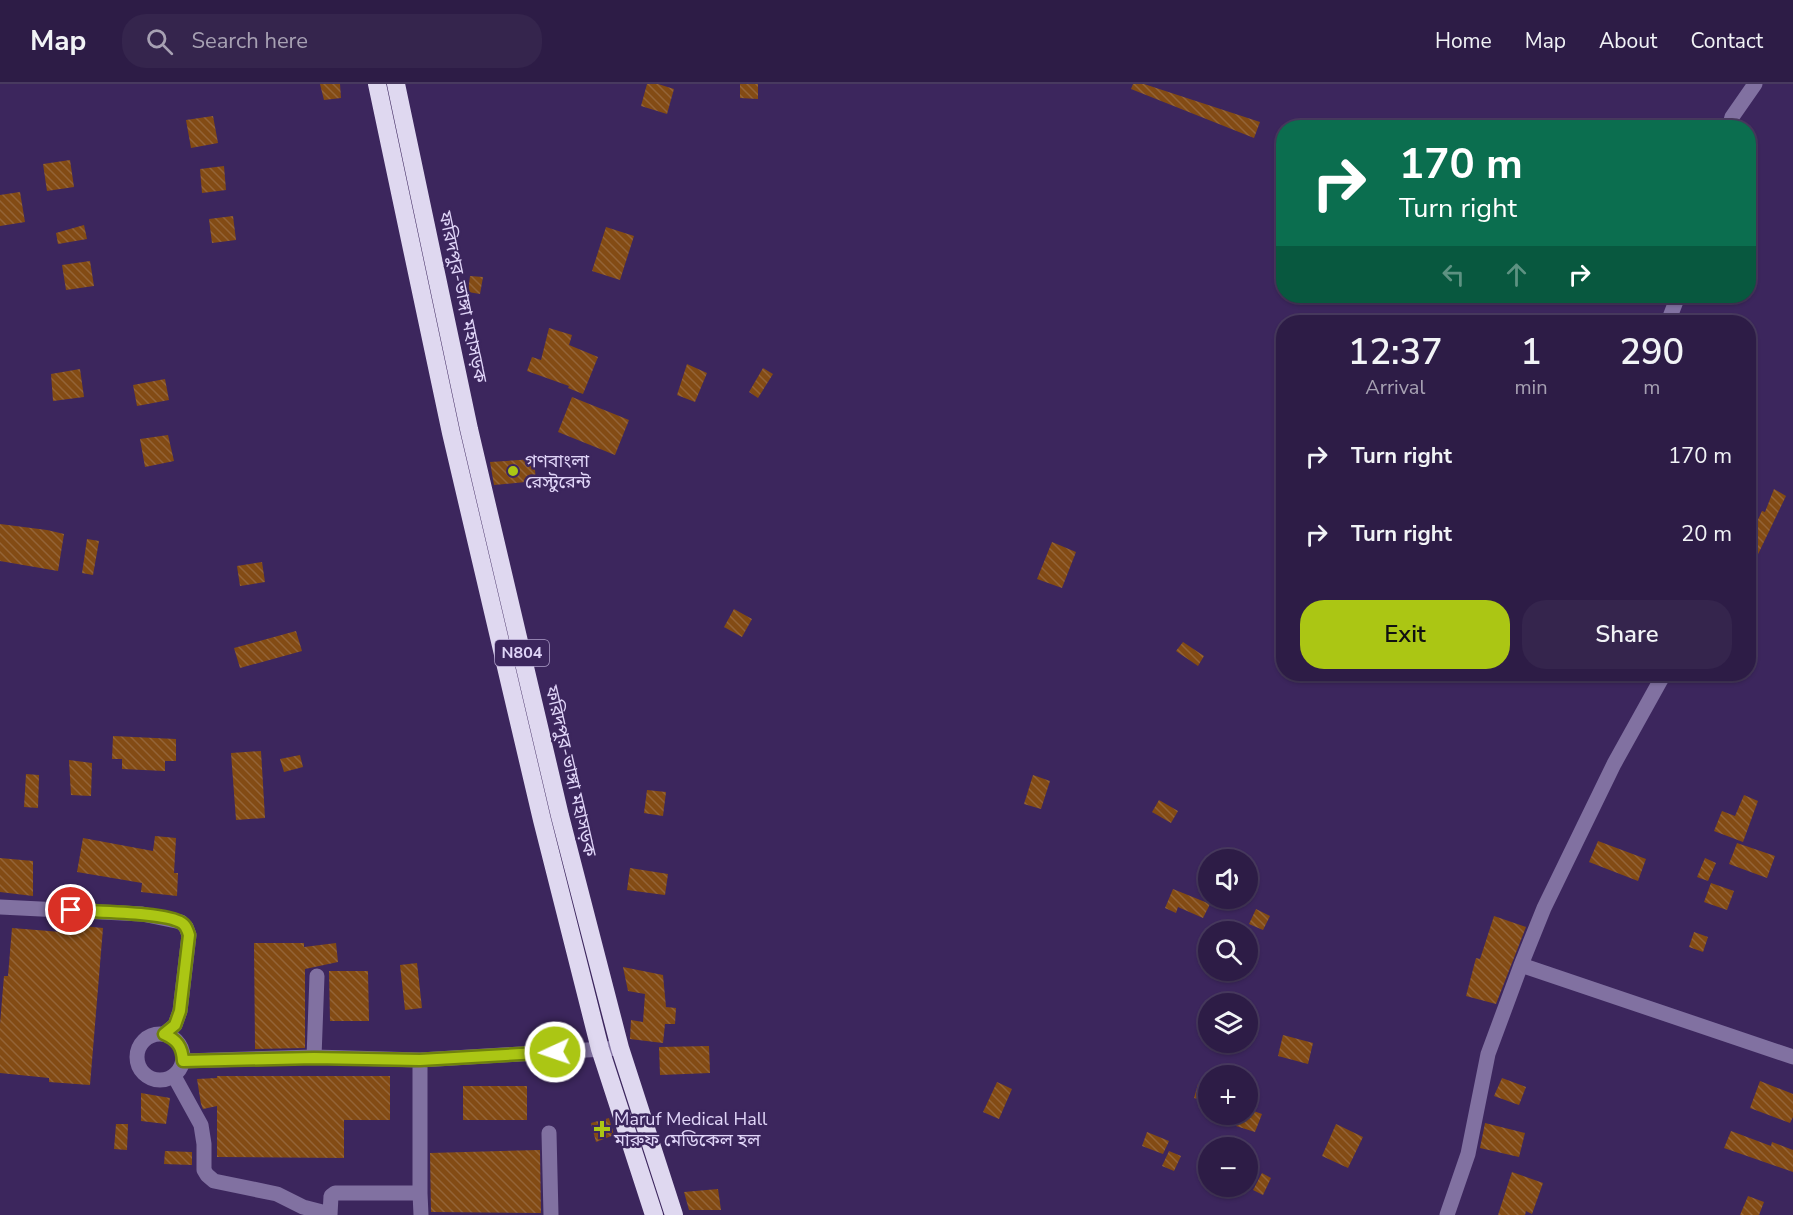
<!DOCTYPE html>
<meta charset="utf-8">
<style>
:root{--surface:#2d1c46;--page:#35254d;--text:#f1f3f6;--muted:#a7a1b3;--line:#483a5f;--accent:#abc614}
body{margin:0;font-family:"Nunito Sans","Noto Sans Bengali",sans-serif;background:var(--page);color:var(--text);height:100vh;display:flex;flex-direction:column;font-size:22px;white-space:nowrap}
*{box-sizing:border-box;margin:0}
p{font-size:20px;color:var(--muted)}
.icon{flex:none;width:33px;height:33px;fill:none;stroke:currentColor;stroke-width:2;stroke-linecap:round;stroke-linejoin:round}
.map{position:relative;flex:1;overflow:hidden}
.details{position:absolute;left:1276px;top:231px;width:480px;height:366px;display:flex;flex-direction:column;background:var(--surface);border-radius:24px;box-shadow:0 2px 4px #0004,0 0 0 2px var(--line)}
.details>*{flex:none}
.guide{position:absolute;left:1276px;top:36px;width:480px;height:183px;border-radius:24px;box-shadow:0 2px 4px #0004,0 0 0 2px var(--line);background:#0b6e4f;color:#fff;overflow:hidden}
.tools{position:absolute;left:1198px;top:765px;display:grid;gap:12px}
.tools a{display:grid;place-items:center;width:60px;height:60px;border-radius:50%;background:var(--surface);box-shadow:0 2px 4px #0004,0 0 0 2px var(--line);font-size:30px}
.pin{position:absolute;display:grid;place-items:center;width:51px;height:51px;color:#fff;margin:-26px;border:3px solid #fff;border-radius:50%;box-shadow:0 2px 6px #0007}
.me{position:absolute;width:66px;margin:-33px;rotate:267deg;stroke-linejoin:round;filter:drop-shadow(0 0 4px #0008)}
.turn{display:flex;align-items:center;gap:21px;height:126px;padding:0 24px;font-size:27px}
.turn .icon{width:78px;height:78px;stroke-width:2.5}
.turn b{display:block;font-size:42px;line-height:51px}
.lanes{display:flex;align-items:center;height:57px;padding:0 24px;background:#0003;justify-content:center;gap:30px;direction:ltr}
.lanes .off{opacity:.35}
.eta{display:flex;justify-content:space-evenly;align-items:center;height:102px;text-align:center}
.eta b{font-size:36px;font-weight:600;line-height:42px}
.action{display:flex;gap:12px;margin-top:auto;padding:12px 24px}
.action a{flex:1;height:69px;border-radius:24px;background:var(--accent);color:#111;font-size:24px;font-weight:600;line-height:69px;text-align:center}
.action a+a{background:var(--page);color:var(--text)}
ul{padding:0;list-style:none}
li{display:flex;align-items:center;gap:18px;height:78px;padding:0 24px}
li div{flex:1}
li b{display:block;font-size:22px}
li em{font-style:normal}
header{display:flex;align-items:center;gap:36px;box-sizing:border-box;height:84px;padding:0 30px;background:var(--surface);border-bottom:2px solid var(--line)}
header strong{font-size:28px}
nav{display:flex;gap:33px;margin-inline-start:auto;font-size:21px}
.search{width:420px;height:54px;background:var(--page);display:flex;align-items:center;gap:15px;box-sizing:border-box;padding:0 21px;border-radius:24px;color:var(--muted);font-size:22px}
.map>svg:first-child{display:block}
</style>
<header>
<strong>Map</strong>
<div class="search"><svg class="icon" aria-label="search" viewBox="0 0 24 24"><circle cx="10" cy="10" r="6"/><path d="M15 15l6 6"/></svg>Search here</div>
<nav><a>Home</a><a>Map</a><a>About</a><a>Contact</a></nav>
</header>
<div class="map">
<svg width="1793" height="1131" viewBox="0 0 1793 1131">
<defs>
<pattern id="building-back-hatch" width="6" height="6" patternUnits="userSpaceOnUse" patternTransform="scale(1.5)"><rect width="6" height="6" fill="#834b14"/><path d="M-1 5l2 2M0 0l6 6M5-1l2 2" fill="none" stroke="#946437"/></pattern>
</defs>
<rect width="100%" height="100%" fill="#3c265d"/>
<path fill="url(#building-back-hatch)" d="M320,0H340L341,14L324,16Z
M647,0H658L674,5L667,30L641,22Z
M740,0H758V15L740,14Z
M1133,0H1144L1260,38L1254,54L1131,5Z
M213,32L218,59L191,64L186,36Z
M70,76L74,103L47,107L43,80Z
M224,82L226,106L202,109L200,85Z
M20,108L25,138L0,142V111Z
M233,132L236,156L212,159L209,135Z
M84,141L87,155L58,160L56,149Z
M606,143L634,152L620,196L592,187Z
M90,177L94,202L66,206L62,181Z
M470,192L483,193L480,210L468,208Z
M549,244L572,251L569,261L598,273L583,310L568,304L569,302L527,287L532,273L541,276Z
M687,280L707,289L695,318L677,311Z
M763,284L773,290L758,314L749,308Z
M80,285L84,313L53,317L51,290Z
M165,295L169,316L137,322L133,301Z
M572,313L629,336L615,371L558,348Z
M168,351L174,377L145,383L140,355Z
M534,375L536,397L494,401L490,378Z
M1774,405L1786,412L1749,489V455L1762,427L1765,428Z
M0,440L47,446L64,450L58,487L0,477Z
M87,455L99,457L93,491L82,489Z
M1052,458L1076,468L1062,504L1037,495Z
M262,478L265,498L240,502L237,482Z
M734,525L752,535L742,553L724,543Z
M296,547L302,567L240,584L234,564Z
M1183,558L1204,572L1198,582L1176,567Z
M113,652L176,655V677H165V687L122,685V675H112Z
M261,667L265,734L236,736L231,669Z
M300,671L303,683L284,688L280,675Z
M69,676L92,679L91,712L71,711Z
M26,690L39,691L38,724L24,723Z
M1033,691L1050,697L1041,725L1024,720Z
M647,706L666,708L663,732L644,729Z
M1744,711L1758,717L1743,758L1714,747L1722,727L1735,732Z
M1159,716L1178,727L1171,739L1152,728Z
M155,752L176,754L174,789H178L177,812L141,808L142,799L77,788L83,754L153,767Z
M1598,757L1646,775L1638,797L1589,778Z
M1737,759L1775,772L1767,794L1729,780Z
M0,774L33,777V812L0,808Z
M1705,774L1716,779L1708,797L1697,793Z
M630,784L668,790L665,811L627,806Z
M1711,799L1734,807L1727,826L1704,818Z
M1173,805L1210,820L1203,834L1178,823L1176,829L1165,824Z
M1256,825L1270,832L1263,846L1249,840Z
M1494,832L1526,843L1496,920L1466,912L1476,874L1480,875Z
M62,840L103,844L90,1001L49,998V994L0,989V940L4,892H8L12,844L61,848Z
M1694,848L1708,853L1703,868L1689,863Z
M254,859H304V863L336,859L338,878L305,885V964L255,965Z
M417,879L422,924L405,926L400,881Z
M623,883L663,891L666,923L676,924L675,940H665L663,959L630,955L631,936L643,938L645,910L628,907Z
M329,887H368L369,937H330Z
M1283,951L1313,959L1308,980L1278,972Z
M709,962L710,989L660,991L659,963Z
M217,992H390V1036H344V1074L217,1073V1022L203,1025L201,1020L197,995L217,994Z
M1502,994L1526,1003L1519,1021L1494,1012Z
M1760,997L1793,1010V1033L1790,1039L1750,1024Z
M997,998L1012,1005L999,1035L983,1028Z
M1198,1000L1209,1003V1018L1194,1014Z
M463,1002H527V1036H463Z
M141,1009L170,1014L166,1040L141,1037Z
M1248,1025L1262,1030L1255,1048L1236,1042L1240,1030H1248Z
M609,1034L614,1051L596,1058L591,1039Z
M1485,1039L1525,1049L1519,1073L1480,1064Z
M116,1040H128L127,1066L114,1065Z
M1336,1040L1363,1053L1348,1084L1322,1072Z
M1731,1047L1771,1062L1772,1058L1793,1066V1088L1724,1064Z
M1147,1048L1169,1057L1163,1070L1142,1062Z
M540,1066L541,1129L431,1128L430,1069Z
M165,1067L192,1068V1081L164,1080Z
M1169,1067L1181,1072L1174,1087L1162,1082Z
M1512,1088L1543,1099L1532,1130L1526,1127L1525,1131H1498Z
M1262,1089L1271,1094L1263,1111L1253,1106Z
M718,1105L721,1126H689L684,1108Z
M1748,1112L1764,1118L1759,1131H1740Z"/>
<g fill="none" stroke-linecap="round" stroke-linejoin="round">
<path stroke="#8171a1" stroke-width="15" d="M1729,44L1732,33L1755,0
M1668,238L1678,212
M0,823L142,830L181,838L186,843L189,851L180,927L175,941L164,950
M1521,881L1793,973
M137 973a23 23 0 1 1 46 0a23 23 0 1 1-46 0Z
M314,973L317,892
M420,976V1109
M183,977L314,973L420,976L620,964
M174,992L201,1041L204,1060V1086L207,1091L214,1097L277,1110L303,1123L330,1130
M549,1049L551,1131
M330,1131L331,1112L335,1109H420L421,1131
M1447,1131L1468,1070L1488,970L1521,881L1544,824L1614,680L1664,590"/>
<path stroke="#dfd8f0" stroke-width="18" d="M377,0L451,349L542,736L600,965L654,1131
M396,0L469,345L560,732L620,964L674,1131"/>
</g>
<g fill="none" stroke-linecap="round" stroke-linejoin="round">
<g stroke="#6f810d" stroke-width="15">
<path id="route" d="M71,826C94,828 166,828 182,839C187,842 187,846 189,851L180,927L175,941L164,950C177,956 182,962 183,977L314,974L420,976L555,968"/>
</g>
<use href="#route" stroke="#abc614" stroke-width="10"/>
</g>
<g fill="#abc614" stroke="#3c265d" stroke-width="2">
<circle cx="513" cy="387" r="6"/>
<path d="M599 1036h6v6h6v6h-6v6h-6v-6h-6v-6h6z"/>
</g>
<g text-anchor="middle" dominant-baseline="central" stroke-width="5" stroke-linejoin="round" paint-order="stroke">
<rect fill="#3c265d" stroke="#afa0ca" stroke-width="1.5" x="495" y="556" width="54" height="26" rx="4.5"/>
<g font-size="16" font-weight="bold" fill="#e0d5f8">
<text x="522" y="569">N804</text>
</g>
<g font-size="18" fill="#e0d5f8" stroke="#3c265d">
<text transform="translate(463 213) rotate(78)">ফরিদপুর-ভাঙ্গা মহাসড়ক</text>
<text transform="translate(571 687) rotate(77)">ফরিদপুর-ভাঙ্গা মহাসড়ক</text>
</g>
<g font-size="18" fill="#e0d5f8" stroke="#3c265d" text-anchor="start">
<text x="525" y="377">গণবাংলা<tspan x="525" dy="21">রেস্টুরেন্ট</tspan></text>
<text x="614" y="1035">Maruf Medical Hall<tspan x="614" dy="21">মারুফ মেডিকেল হল</tspan></text>
</g>
</g>
</svg>
<div class="tools">
<a><svg class="icon" aria-label="sound" viewBox="0 0 24 24"><path d="M4 9h4l5-4v14l-5-4H4zM17 9q2 3 0 6"/></svg></a>
<a><svg class="icon" aria-label="search" viewBox="0 0 24 24"><circle cx="10" cy="10" r="6"/><path d="M15 15l6 6"/></svg></a>
<a><svg class="icon" aria-label="layers" viewBox="0 0 24 24"><path d="M12 4l9 5-9 5-9-5zM3 14l9 5 9-5"/></svg></a>
<a>+</a>
<a>−</a>
</div>
<div class="pin" style="left:71px;top:826px;background:#d93025"><svg class="icon" aria-label="arrive" viewBox="0 0 24 24"><path d="M6 21V4h12l-3 4 3 4H6"/></svg></div>
<svg class="me" style="left:555px;top:968px" viewBox="-20 -20 40 40"><circle r="17" fill="#abc614" stroke="#fff" stroke-width="3"/><path d="M0-11L8 9 0 5-8 9z" fill="#fff"/></svg>
<div class="guide">
<div class="turn"><svg class="icon" aria-label="right" viewBox="0 0 24 24"><path d="M7 20v-9h11M14 6l5 5-5 5"/></svg><div><b>170 m</b>Turn right</div></div>
<div class="lanes"><svg class="icon off" aria-label="left" viewBox="0 0 24 24"><path d="M17 20v-9H6M10 6l-5 5 5 5"/></svg><svg class="icon off" aria-label="ahead" viewBox="0 0 24 24"><path d="M12 20V5M6 11l6-6 6 6"/></svg><svg class="icon" aria-label="right" viewBox="0 0 24 24"><path d="M7 20v-9h11M14 6l5 5-5 5"/></svg></div>
</div>
<section class="details">
<div class="eta">
<div><b>12:37</b><p>Arrival</p></div>
<div><b>1</b><p>min</p></div>
<div><b>290</b><p>m</p></div>
</div>
<ul>
<li><svg class="icon" aria-label="right" viewBox="0 0 24 24"><path d="M7 20v-9h11M14 6l5 5-5 5"/></svg><div><b>Turn right</b></div><em>170 m</em></li>
<li><svg class="icon" aria-label="right" viewBox="0 0 24 24"><path d="M7 20v-9h11M14 6l5 5-5 5"/></svg><div><b>Turn right</b></div><em>20 m</em></li>
</ul>
<div class="action"><a>Exit</a><a>Share</a></div>
</section>
</div>
